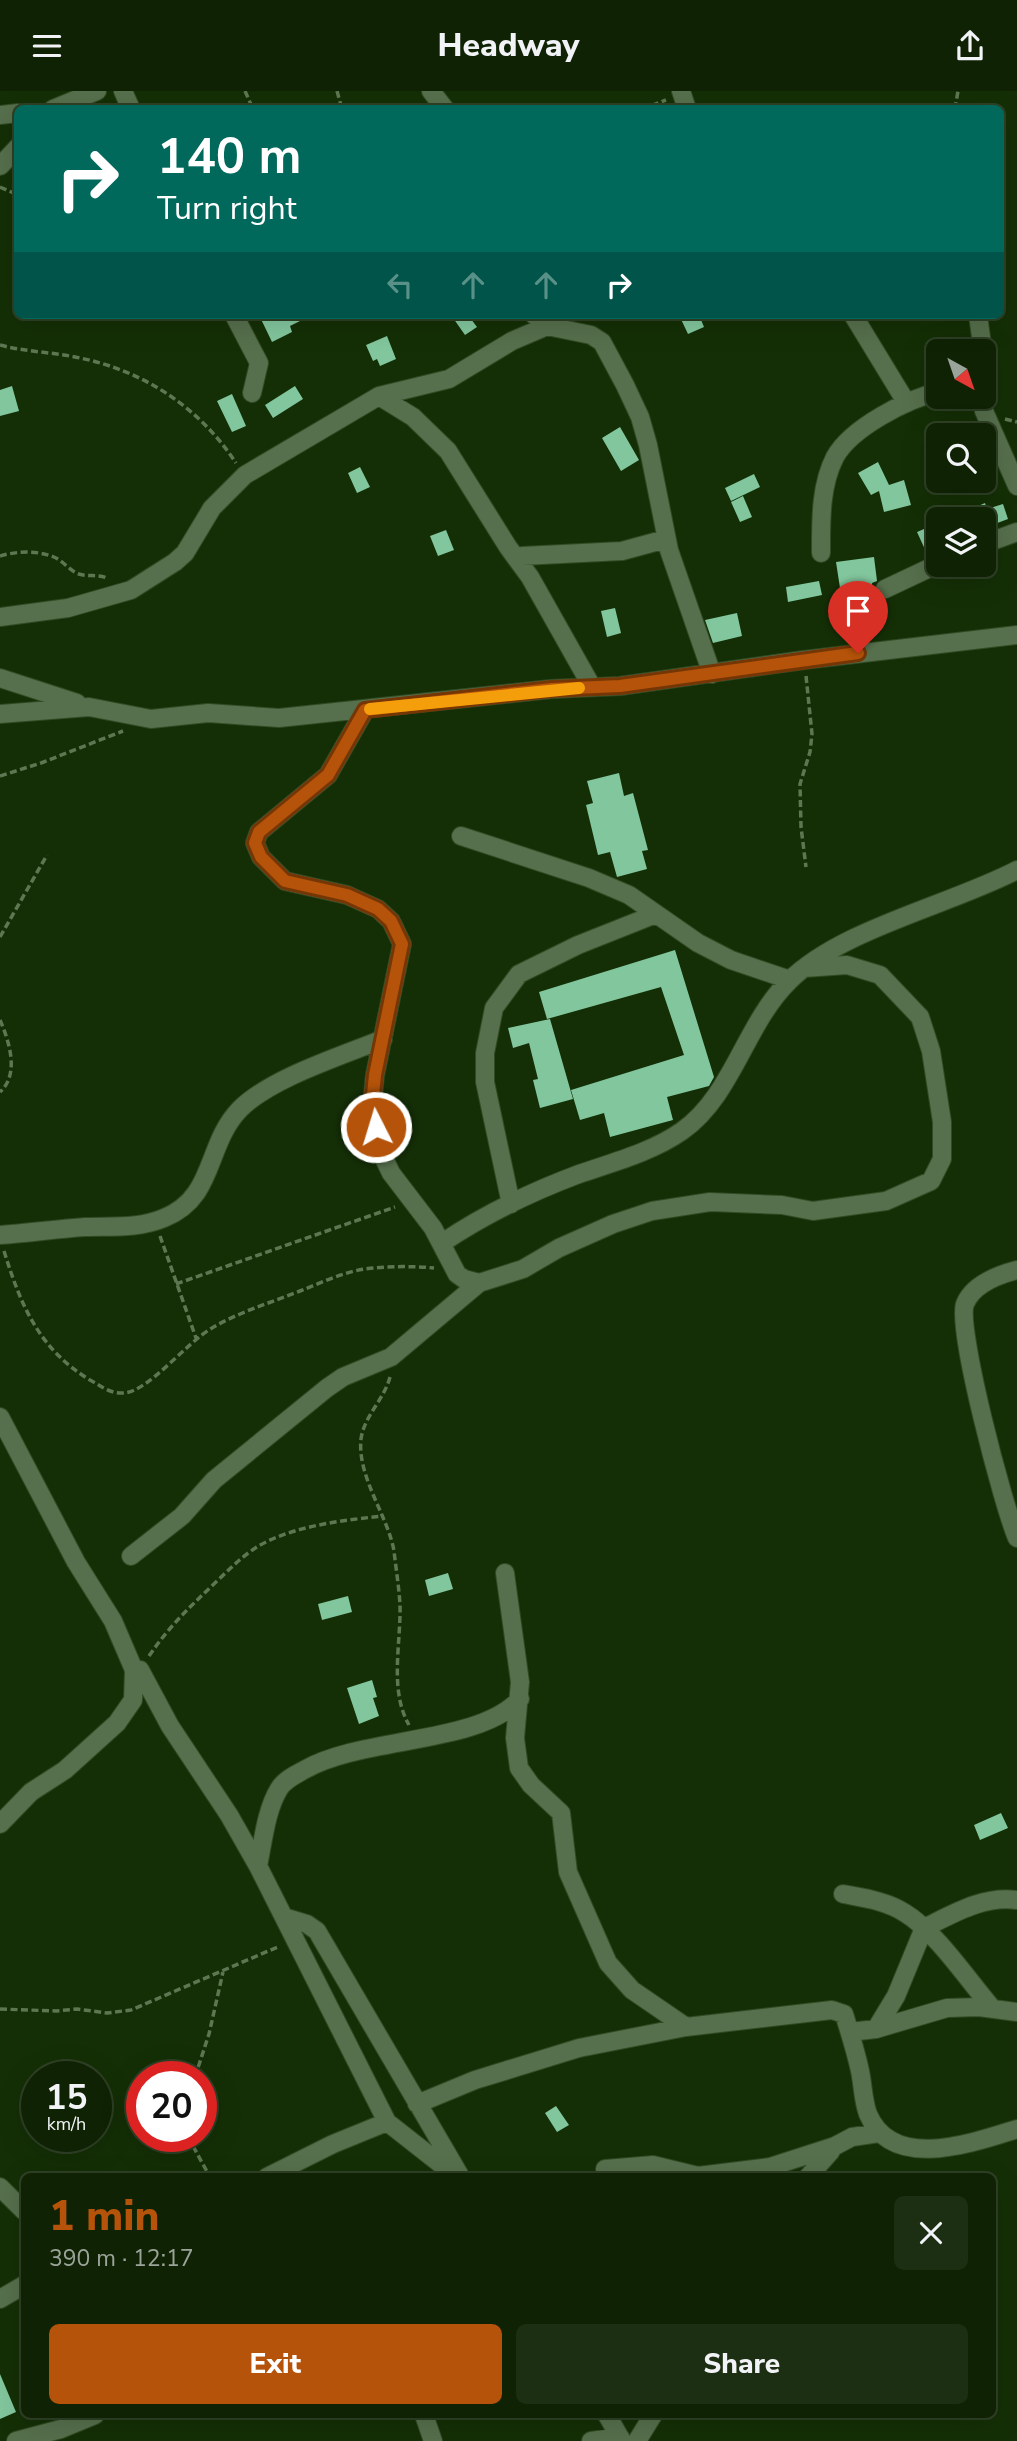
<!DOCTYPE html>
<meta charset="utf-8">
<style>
:root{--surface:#0f2304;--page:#1d2f13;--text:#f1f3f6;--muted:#9ba49a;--line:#2f4026;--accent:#b45309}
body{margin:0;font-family:"Nunito Sans",sans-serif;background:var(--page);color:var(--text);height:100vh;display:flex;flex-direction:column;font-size:26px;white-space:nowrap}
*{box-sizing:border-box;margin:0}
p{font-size:23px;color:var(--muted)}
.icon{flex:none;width:38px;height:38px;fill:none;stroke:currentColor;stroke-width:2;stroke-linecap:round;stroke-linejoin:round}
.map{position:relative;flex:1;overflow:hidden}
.side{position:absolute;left:21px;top:2082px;width:975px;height:245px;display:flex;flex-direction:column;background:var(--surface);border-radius:10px;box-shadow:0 7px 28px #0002,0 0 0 2px var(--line)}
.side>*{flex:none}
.guide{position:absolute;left:14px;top:14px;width:990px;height:214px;border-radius:10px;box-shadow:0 7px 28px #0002,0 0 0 2px var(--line);background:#00695c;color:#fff;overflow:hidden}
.needle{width:46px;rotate:140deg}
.buttons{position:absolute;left:926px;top:248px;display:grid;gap:14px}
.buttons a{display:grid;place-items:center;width:70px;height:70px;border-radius:10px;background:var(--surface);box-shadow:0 7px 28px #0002,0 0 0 2px var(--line);font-size:35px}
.speed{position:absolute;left:21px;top:1970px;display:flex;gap:14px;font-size:35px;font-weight:700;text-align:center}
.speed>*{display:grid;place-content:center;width:91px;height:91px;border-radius:50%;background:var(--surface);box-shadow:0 7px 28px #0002,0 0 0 2px var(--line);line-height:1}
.speed small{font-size:18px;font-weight:400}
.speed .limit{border:10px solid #d22;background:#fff;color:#111}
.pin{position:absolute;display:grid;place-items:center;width:60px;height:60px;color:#fff;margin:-72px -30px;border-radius:50% 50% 50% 0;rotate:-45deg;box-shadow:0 0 7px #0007}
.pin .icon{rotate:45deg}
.me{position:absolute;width:77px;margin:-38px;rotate:355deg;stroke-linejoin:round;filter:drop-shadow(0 0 5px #0008)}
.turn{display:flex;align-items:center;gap:24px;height:147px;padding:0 28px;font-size:32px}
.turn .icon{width:91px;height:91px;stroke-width:2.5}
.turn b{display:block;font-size:49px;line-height:60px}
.lanes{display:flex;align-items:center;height:66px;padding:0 28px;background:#0003;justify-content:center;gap:35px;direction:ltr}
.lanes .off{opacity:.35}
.round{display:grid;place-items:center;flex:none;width:74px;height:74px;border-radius:10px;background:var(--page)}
.head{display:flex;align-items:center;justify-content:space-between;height:119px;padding:0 28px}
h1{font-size:42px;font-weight:800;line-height:52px;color:var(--accent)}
.primary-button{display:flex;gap:14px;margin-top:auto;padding:14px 28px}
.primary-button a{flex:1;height:80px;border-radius:10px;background:var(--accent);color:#fff;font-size:28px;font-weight:800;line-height:80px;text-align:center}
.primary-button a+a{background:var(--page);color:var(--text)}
header{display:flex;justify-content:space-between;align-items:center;height:91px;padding:0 28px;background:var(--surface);font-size:32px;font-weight:800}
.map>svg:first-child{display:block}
</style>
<header><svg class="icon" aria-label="menu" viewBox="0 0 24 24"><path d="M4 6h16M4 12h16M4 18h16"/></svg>Headway<svg class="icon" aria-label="share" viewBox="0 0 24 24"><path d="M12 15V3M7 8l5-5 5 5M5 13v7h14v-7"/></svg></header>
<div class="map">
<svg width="1017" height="2350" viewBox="0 0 1017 2350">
<rect width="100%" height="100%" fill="#142f06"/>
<path fill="#82c69d" d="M259,224H312L290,235L292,241L272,251Z
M451,224H468L477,236L465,244Z
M679,224H699L704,236L688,243Z
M387,245L396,268L380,275L377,268L373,270L366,254Z
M12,295L19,320L0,325V299Z
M295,295L303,308L273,327L265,314Z
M232,303L246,335L232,341L217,310Z
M620,336L639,369L621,380L602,347Z
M878,371L889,394L904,389L911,414L884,421L879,400L871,404L858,382Z
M360,376L370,396L357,402L348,382Z
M754,383L760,396L731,410L725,397Z
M743,405L752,426L740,431L731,411Z
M985,412L987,418L1003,413L1008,428L984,437V429H946Z
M938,432V462L928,465L917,441Z
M446,439L454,459L438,465L430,445Z
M874,466L877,490L872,492L877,544L855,546L849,495L840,497L836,471Z
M819,490L822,504L788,511L786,496Z
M615,517L621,542L607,546L601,520Z
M737,522L742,545L713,552L705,529Z
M619,682L624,705L633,702L648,759L642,760L647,778L617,786L610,761L598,764L586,714L593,712L587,690Z
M675,859L714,986L709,995L667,1006L673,1029L610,1046L604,1022L580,1029L571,999L684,964L661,896L547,928L539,901Z
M550,928L573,1008L540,1017L533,989L538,988L529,952L513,957L508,937Z
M448,1482L453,1498L429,1505L425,1489Z
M348,1505L352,1521L322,1529L318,1513Z
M372,1589L377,1606L373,1607L379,1625L359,1633L347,1597Z
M1001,1722L1008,1737L980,1749L974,1734Z
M556,2015L569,2034L557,2041L545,2022Z
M0,2283L16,2321L0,2328Z"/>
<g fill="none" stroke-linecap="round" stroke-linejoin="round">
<g stroke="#314b24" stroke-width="20">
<path id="minor" d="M123,0L131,18
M431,0L445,18
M681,0L687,18
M53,18L97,0
M0,24L18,22
M0,75L18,56
M234,224L259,272L252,302
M534,224L547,235L591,244L602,251L625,294L640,326L648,354L669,459L712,583
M853,224L906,311
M978,224L983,261
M379,305L413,326L448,360L508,456L530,486L592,596
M983,306L984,320L1017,395
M984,453L1017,441
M821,462C821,431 820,395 835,366C851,337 907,308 938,301
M522,465L622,460L666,448
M885,498L938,473
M0,526L68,517L131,499L175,471L185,462L212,417L245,384L379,305L449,288L512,250L547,235
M0,587L77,612
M365,619L328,684L259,741L255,752L261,766L285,790L347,804L378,818L391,830L402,853L375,984L372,1013L380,1059L391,1082L433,1137L457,1183L464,1188L479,1192L523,1178L559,1157L613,1133L652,1120L710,1111L782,1114L813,1120L886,1110L931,1090L942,1068V1031L931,960L920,926L880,884L847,874L804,877
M0,623L89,616L151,628L208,622L279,627L551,598L620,595L804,569L1017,544
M461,745L589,787L629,804L698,852L731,869L790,889
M511,1113L485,991V962L494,917L519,883L578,854L656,823
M0,1144C28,1142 57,1138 85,1136C112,1135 138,1138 164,1127C216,1106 205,1054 240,1018C271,987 341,965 383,948
M442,1152C485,1123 531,1101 579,1083C614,1071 652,1061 682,1040C733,1004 745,933 789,890C841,838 950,814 1017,779
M1017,1179C998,1184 973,1193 965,1213C956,1237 1004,1417 1017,1447
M0,1326L76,1471L113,1530L134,1579H140L170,1635L229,1724L258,1775L387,2031L457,2086
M131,1465L182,1425L214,1389L327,1297L343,1286L391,1266L479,1192
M505,1482L520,1591L515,1647L519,1677L531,1694L561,1722L568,1781L608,1872L632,1899L686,1936
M0,1733L31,1701L65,1679L117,1632L133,1609L134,1579
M258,1775C263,1751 266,1719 279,1698C284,1689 295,1684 304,1679C363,1645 478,1654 520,1608
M843,1803C864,1807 887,1810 905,1822C935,1840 968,1889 992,1917
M284,1826L307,1833L317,1840L459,2083
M876,1938L896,1905L924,1837C953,1823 984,1804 1017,1809
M850,1941L876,1938L947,1917L979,1916L1017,1921
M417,2013L475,1989L579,1957L686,1936L832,1919L844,1923C850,1942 856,1961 860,1980C863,1994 863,2010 868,2023C892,2081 972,2052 1017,2038
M605,2078L653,2074L698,2085L770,2076L835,2055L852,2046L879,2042
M267,2086L333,2053L387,2031
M808,2086L831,2060
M0,2096L24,2120
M0,2208L24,2194
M424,2324L433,2350
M607,2324L622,2350
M16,2350L61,2338L95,2324
M591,2350L620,2346
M637,2350L653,2324"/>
</g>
<path stroke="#5d7752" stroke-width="3.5" stroke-dasharray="7 3.5" stroke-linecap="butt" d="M245,0L253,18
M337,0L342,18
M642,18L666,9
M955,18L958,0
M0,96L18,104
M0,254C26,261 53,261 80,267C144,280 200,317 236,372
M1005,328L1017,331
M0,465C17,460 39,459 56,467C64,471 70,480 79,483C89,486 98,483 107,487
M806,585L812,643L810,661L800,693L801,736L806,776
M0,685L41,672L123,640
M0,846L47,764
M0,929C9,950 20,983 0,1001
M160,1145L196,1247
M4,1160C21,1215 39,1258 90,1289C101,1295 110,1303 124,1302C149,1300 186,1252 212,1237C239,1221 270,1212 300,1200C321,1192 343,1181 365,1178C388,1175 412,1175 434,1177
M176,1193L395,1116
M390,1286C384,1309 364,1325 361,1348C357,1386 388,1425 394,1460C396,1478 399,1496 400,1514C401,1553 389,1599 409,1634
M149,1565C170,1534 191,1515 217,1490C234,1474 247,1460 268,1450C302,1434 345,1429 383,1425
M0,1918L56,1920L77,1918L107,1922L131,1919L280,1855
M195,1986L209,1943L223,1881
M188,2046L210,2086"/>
<use href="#minor" stroke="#566f4c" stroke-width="18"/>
</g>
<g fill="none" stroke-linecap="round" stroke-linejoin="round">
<g stroke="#753606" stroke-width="18">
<path id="route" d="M376,1036L372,1013L375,984L402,853L391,830L378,818L347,804L285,790L261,766L255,752L259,741L328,684L365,619L551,598L620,595L858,562"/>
</g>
<use href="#route" stroke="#b45309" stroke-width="12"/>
<path stroke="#f59e0b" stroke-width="12" d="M370,618L579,597"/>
</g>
</svg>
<div class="buttons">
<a><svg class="needle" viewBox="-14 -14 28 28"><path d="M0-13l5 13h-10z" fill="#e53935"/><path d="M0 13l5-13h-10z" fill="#9ba49a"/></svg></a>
<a><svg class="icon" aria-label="search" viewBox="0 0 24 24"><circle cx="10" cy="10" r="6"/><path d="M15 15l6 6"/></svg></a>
<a><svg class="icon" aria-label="layers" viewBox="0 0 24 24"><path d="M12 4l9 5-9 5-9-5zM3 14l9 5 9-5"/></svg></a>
</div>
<div class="speed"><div>15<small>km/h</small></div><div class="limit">20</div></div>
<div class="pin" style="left:858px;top:562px;background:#d93025"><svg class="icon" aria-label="arrive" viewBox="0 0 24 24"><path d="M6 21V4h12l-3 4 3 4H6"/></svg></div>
<svg class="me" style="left:376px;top:1036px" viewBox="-20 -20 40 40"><circle r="17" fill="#b45309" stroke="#fff" stroke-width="3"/><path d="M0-11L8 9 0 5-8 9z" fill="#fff"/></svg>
<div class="guide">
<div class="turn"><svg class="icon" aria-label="right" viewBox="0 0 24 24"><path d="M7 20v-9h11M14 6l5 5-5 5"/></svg><div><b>140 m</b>Turn right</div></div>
<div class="lanes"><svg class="icon off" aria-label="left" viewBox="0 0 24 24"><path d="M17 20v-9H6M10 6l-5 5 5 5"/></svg><svg class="icon off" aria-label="ahead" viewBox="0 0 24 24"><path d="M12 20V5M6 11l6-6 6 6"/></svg><svg class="icon off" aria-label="ahead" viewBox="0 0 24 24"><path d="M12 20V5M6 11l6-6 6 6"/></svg><svg class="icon" aria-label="right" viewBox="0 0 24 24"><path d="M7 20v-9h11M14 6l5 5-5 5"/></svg></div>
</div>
<section class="side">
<div class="head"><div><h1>1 min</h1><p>390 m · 12:17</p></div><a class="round"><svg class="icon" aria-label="close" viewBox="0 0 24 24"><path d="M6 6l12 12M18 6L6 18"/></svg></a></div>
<div class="primary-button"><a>Exit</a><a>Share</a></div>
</section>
</div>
